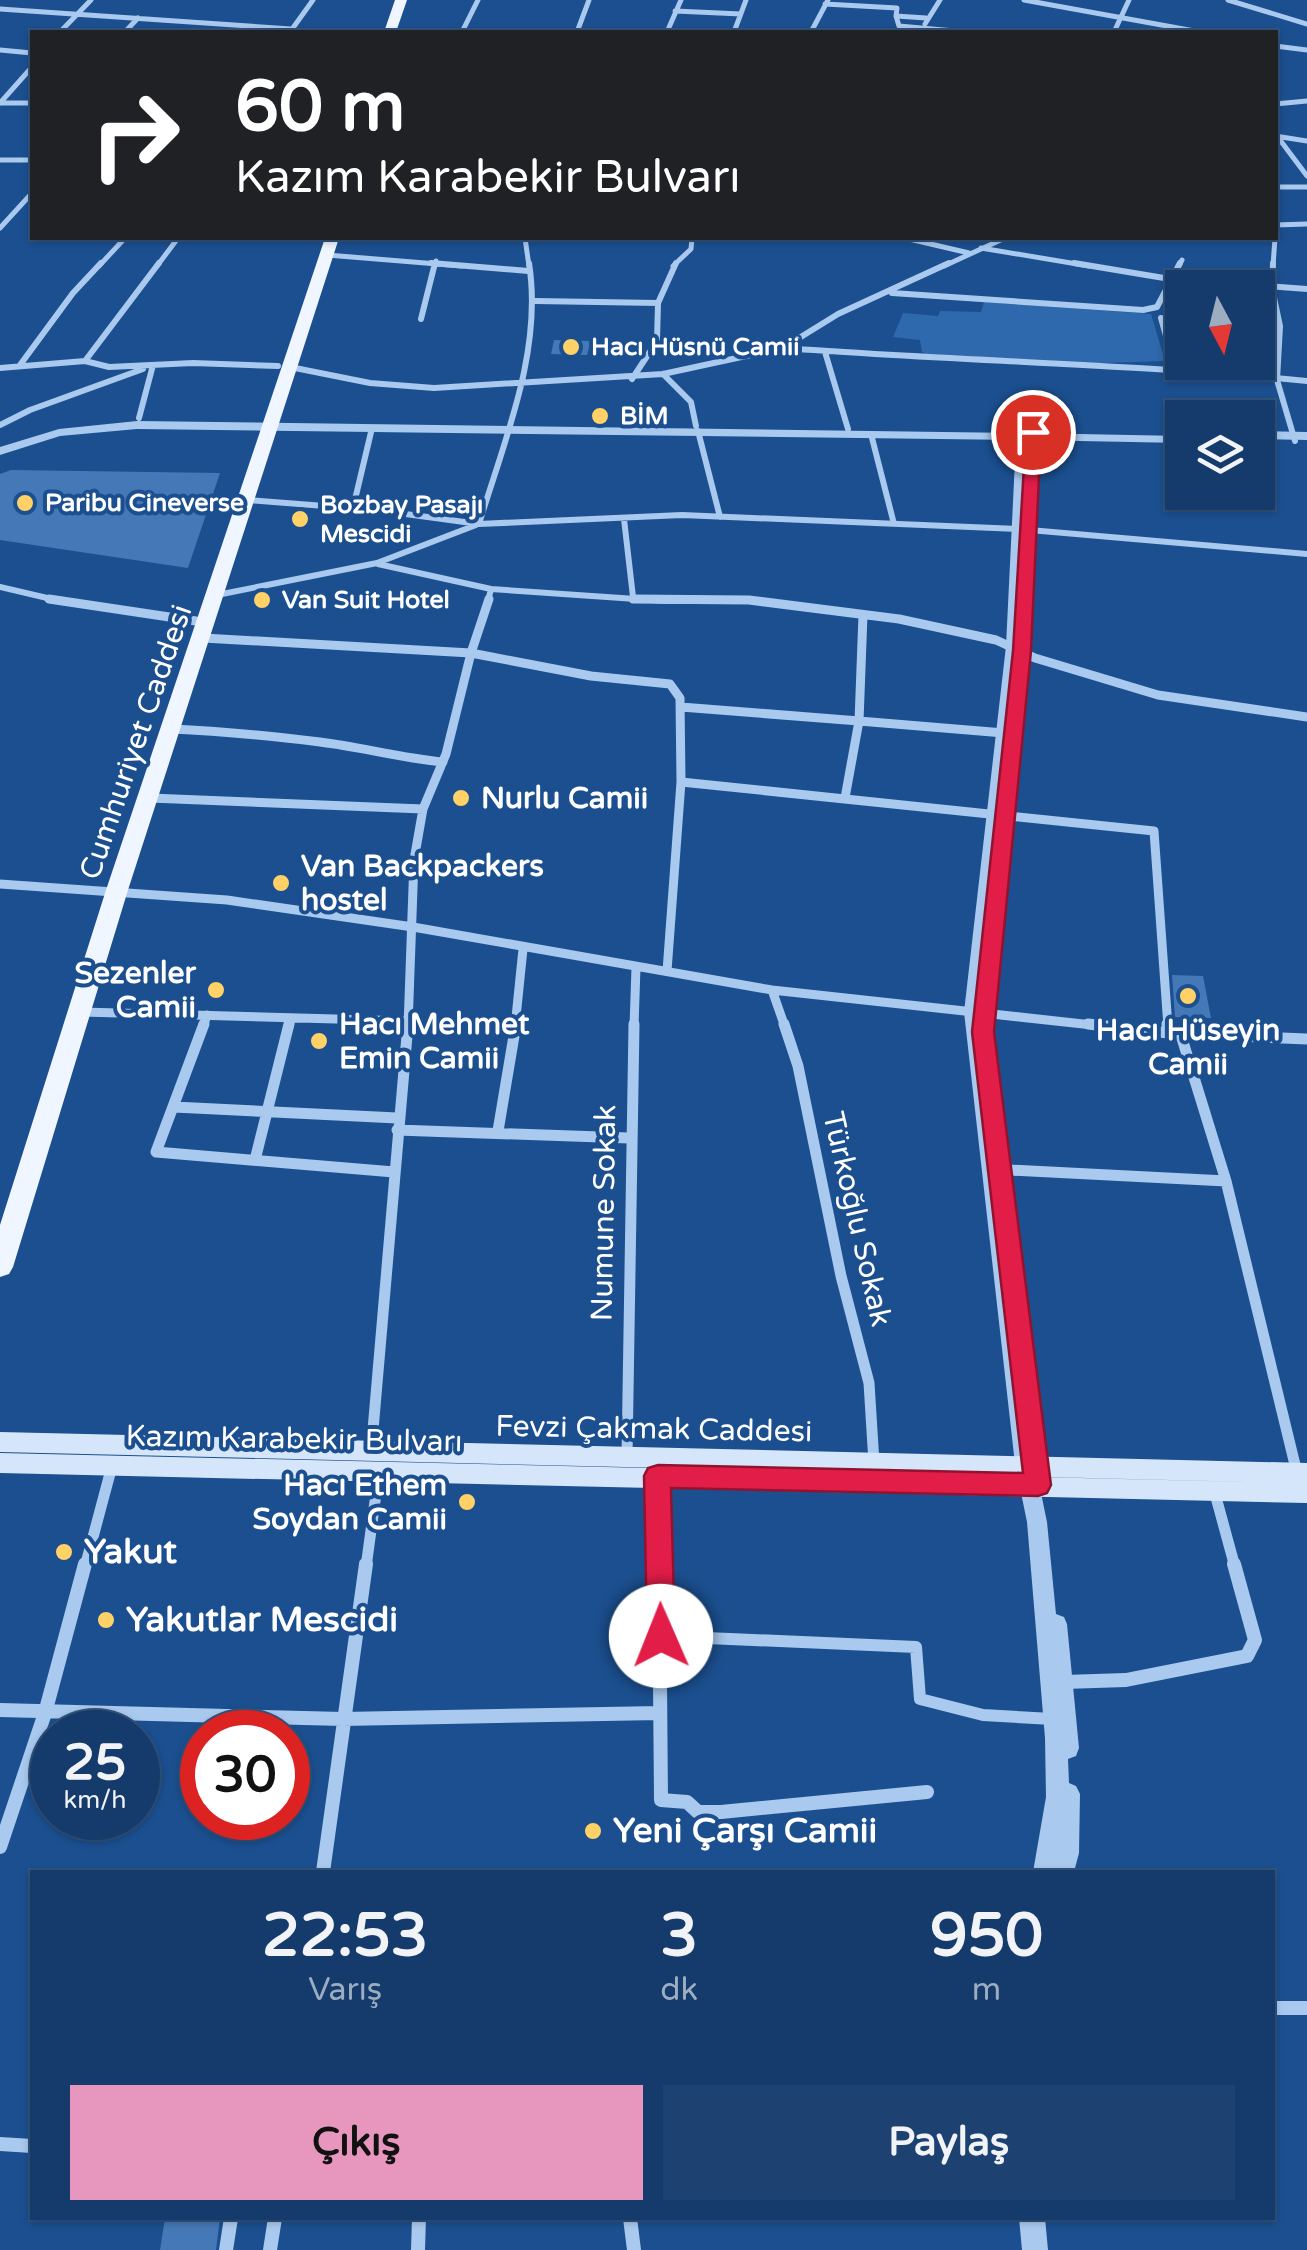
<!DOCTYPE html>
<html lang="tr">
<meta charset="utf-8">
<style>
:root{--surface:#143b6b;--page:#1d4271;--text:#f1f3f6;--muted:#9dadc1;--line:#33557e;--accent:#e797bd}
body{margin:0;font-family:"Varela Round",sans-serif;background:var(--page);color:var(--text);height:100vh;display:flex;flex-direction:column;font-size:38px;white-space:nowrap}
*{box-sizing:border-box;margin:0}
p{font-size:32px;color:var(--muted)}
.icon{flex:none;width:55px;height:55px;fill:none;stroke:currentColor;stroke-width:2;stroke-linecap:round;stroke-linejoin:round}
.map{position:relative;flex:1;overflow:hidden}
.side{position:absolute;left:30px;top:1870px;width:1245px;height:350px;display:flex;flex-direction:column;background:var(--surface);border-radius:0px;box-shadow:0 2px 8px #0004,0 0 0 2px var(--line)}
.side>*{flex:none}
.hud{position:absolute;left:30px;top:30px;width:1248px;height:210px;border-radius:0px;box-shadow:0 2px 8px #0004,0 0 0 2px var(--line);background:#202124;color:#fff;overflow:hidden}
.needle{width:65px;rotate:173deg}
.controls{position:absolute;left:1165px;top:270px;display:grid;gap:20px}
.controls a{display:grid;place-items:center;width:110px;height:110px;border-radius:0px;background:var(--surface);box-shadow:0 2px 8px #0004,0 0 0 2px var(--line);font-size:50px}
.speed{position:absolute;left:30px;top:1710px;display:flex;gap:20px;font-size:50px;font-weight:700;text-align:center}
.speed>*{display:grid;place-content:center;width:130px;height:130px;border-radius:50%;background:var(--surface);box-shadow:0 2px 8px #0004,0 0 0 2px var(--line);line-height:1}
.speed small{font-size:25px;font-weight:400}
.speed .limit{border:15px solid #d22;background:#fff;color:#111}
.pin{position:absolute;display:grid;place-items:center;width:85px;height:85px;color:#fff;margin:-42px;border:5px solid #fff;border-radius:50%;box-shadow:0 2px 10px #0007}
.me{position:absolute;width:110px;margin:-55px;rotate:359deg;stroke-linejoin:round;filter:drop-shadow(0 0 8px #0008)}
.turn{display:flex;align-items:center;gap:35px;height:210px;padding:0 40px;font-size:45px}
.turn .icon{width:130px;height:130px;stroke-width:2.5}
.turn b{display:block;font-size:70px;line-height:85px}
.eta{display:flex;justify-content:space-evenly;align-items:center;height:170px;text-align:center}
.eta b{font-size:60px;font-weight:700;line-height:70px}
.action{display:flex;gap:20px;margin-top:auto;padding:20px 40px}
.action a{flex:1;height:115px;border-radius:0px;background:var(--accent);color:#111;font-size:40px;font-weight:700;line-height:115px;text-align:center}
.action a+a{background:var(--page);color:var(--text)}
.map>svg:first-child{display:block}
</style>
<div class="map">
<svg width="1307" height="2250" viewBox="0 0 1307 2250">
<rect width="100%" height="100%" fill="#1b4f8f"/>
<path fill="#2e69ad" d="M984,302L1151,314L1165,361L1071,364L928,355L922,352L920,340L893,337L903,313L938,316L940,311L981,312Z"/>
<path fill="#4478b7" d="M554,340L591,341L587,355L551,354Z
M11,470L220,473L188,568L0,540V474Z
M1172,975L1203,976L1211,1018L1175,1017Z
M165,2218H220L216,2250H160Z"/>
<g fill="none" stroke-linecap="round" stroke-linejoin="round">
<path stroke="#a9c9ee" stroke-width="12" d="M661,1636L916,1647L920,1699L983,1715L1052,1719"/>
<path stroke="#a9c9ee" stroke-width="5" d="M1024,0L1200,32
M1228,0L1307,24
M825,4L897,8L896,16
M0,9L291,29
M675,11L741,14
M926,18L896,16L899,26L966,32
M925,24L940,0
M668,31L699,32
M60,32L91,0
M125,32L138,18
M290,32L313,0
M462,32L478,0
M577,32L589,0
M667,32L681,0
M734,32L746,0
M811,32L828,0
M1114,32L1129,0
M1275,46L1307,50
M0,50L32,53
M0,103L32,67
M1,103H32
M1275,104L1307,101
M1275,136L1307,141
M1277,136L1307,176
M0,160H32
M1275,187H1307
M1275,225L1307,224
M0,228L32,193
M525,238L529,266
M905,238L969,253
M981,248L1089,266
M327,255L462,266
M99,266L125,238
M157,266L178,238
M435,266L436,261
M673,266L691,249L692,238
M944,266L1005,238
M1179,266L1182,260
M1273,266L1275,238"/>
<path stroke="#a9c9ee" stroke-width="6" d="M431,263L528,271
M1074,263L1170,279L1307,289
M1273,263L1272,288L1280,326L1277,380L1295,441
M892,293L1143,310L1157,307L1180,263
M535,301L658,303
M1161,318L1175,368
M421,319L435,263
M784,348C958,361 1133,364 1307,381
M825,352L848,429
M85,361L159,263
M20,365L73,293L101,263
M290,367L370,383L434,388L663,374L783,348L838,314L949,263
M0,368L85,361L109,367L193,363L278,366
M663,374L691,402L696,426
M632,379L657,341L658,303L676,263
M139,418L153,365
M0,425L30,410L143,369
M698,431L720,517
M871,434L894,524
M248,500L376,510L479,524L682,515L1018,529L1307,554
M353,508L372,428
M624,519L633,597
M479,524C504,441 543,351 529,263
M378,564L491,589
M0,587L60,601
M217,595L377,563L476,525
M488,601L491,589L665,601H759"/>
<path stroke="#a9c9ee" stroke-width="9" d="M49,599L196,621
M489,599L471,653L591,676L670,684L680,698L681,782L667,971
M633,599L749,600L899,619L996,640L1035,658L1158,695L1307,717
M863,615L859,721L1004,733
M203,638L471,653L446,754L423,809L414,860L408,1027
M681,707L859,721L845,798
M172,729C221,731 270,736 320,742C361,747 401,758 443,762
M681,782L1154,831L1168,1027
M150,798L423,809
M0,884L227,900L413,927L772,990L1111,1027
M772,990L785,1027
M82,1012L408,1021
M203,1027L207,1015
M289,1027L291,1018
M515,1027L523,949
M634,1027L636,967"/>
<path stroke="#a9c9ee" stroke-width="11" d="M204,1024L156,1152L394,1172
M784,1024L798,1066L841,1276L869,1383L874,1463
M1088,1024L1168,1033L1307,1039
M1167,1024L1168,1033
M1180,1032L1226,1181L1297,1473
M174,1107L397,1118
M397,1130L629,1138
M498,1131L516,1024
M255,1160L289,1024
M989,1169L1226,1181
M371,1453L408,1024
M627,1456L634,1024
M658,1477L659,1567
M1214,1490L1235,1567
M85,1567L112,1466
M366,1567L379,1472"/>
<path stroke="#a9c9ee" stroke-width="14" d="M659,1564L661,1800L687,1802L698,1812H721L927,1792
M1064,1682L1126,1680L1247,1656L1255,1640L1234,1564
M0,1710L343,1719L659,1713
M0,1847L45,1713L85,1564
M323,1872L366,1564
M1272,2008H1307
M0,2144L32,2146
M630,2218L634,2250
M226,2250L231,2218
M270,2250L275,2218
M418,2250L419,2218"/>
<path fill="#a9c9ee" fill-rule="evenodd" d="M137,421L1016,433L1022,428L1028,433L1182,436V443L1028,440L1020,646L980,1012L1035,1464L1047,1522L1056,1614L1064,1617L1067,1624L1079,1748L1076,1756L1068,1759L1069,1783L1076,1786L1080,1794L1079,1853L1074,1872H1033L1046,1797L1045,1738L1027,1522L1015,1464L964,1012L1006,646L1016,440L137,429L60,436L0,455V447L59,429Z
M1258,431L1307,432V440L1258,439Z
M1019,2218H1045L1048,2250H1022Z"/>
<path fill="#d6e6fa" fill-rule="evenodd" d="M0,1432L1307,1463V1503L0,1473V1453L1298,1483L0,1452Z"/>
<path fill="#f0f6ff" fill-rule="evenodd" d="M395,0H407L396,32H384Z
M325,238H339L128,890L13,1267L9,1274L0,1277V1225L106,890Z"/>
</g>
<path fill="#e11d48" stroke="#92132f" stroke-width="2.5" d="M1033,427L1041,432L1031,651L994,1032L1051,1485L1047,1493L1038,1496L671,1488L675,1636L671,1646L661,1649L651,1646L647,1636L644,1476L648,1468L658,1465L1023,1473L972,1032L1013,651L1026,432Z"/>
<g fill="#ffd166" stroke="#1b4f8f" stroke-width="4">
<circle cx="571" cy="347" r="10"/>
<circle cx="600" cy="416" r="10"/>
<circle cx="25" cy="503" r="10"/>
<circle cx="300" cy="519" r="10"/>
<circle cx="262" cy="600" r="10"/>
<circle cx="461" cy="798" r="10"/>
<circle cx="281" cy="883" r="10"/>
<circle cx="216" cy="990" r="10"/>
<circle cx="1188" cy="996" r="10"/>
<circle cx="319" cy="1041" r="10"/>
<circle cx="467" cy="1502" r="10"/>
<circle cx="64" cy="1552" r="10"/>
<circle cx="106" cy="1620" r="10"/>
<circle cx="593" cy="1831" r="10"/>
</g>
<g text-anchor="middle" dominant-baseline="central" stroke-width="8" stroke-linejoin="round" paint-order="stroke">
<g font-size="25" font-weight="bold" fill="#fff" stroke="#1b4f8f" text-anchor="start">
<text x="591" y="347">Hacı Hüsnü Camii</text>
<text x="620" y="416">BİM</text>
<text x="45" y="503">Paribu Cineverse</text>
<text x="320" y="505">Bozbay Pasajı<tspan x="320" dy="29">Mescidi</tspan></text>
<text x="282" y="600">Van Suit Hotel</text>
</g>
<g font-size="30" fill="#fff" stroke="#1b4f8f">
<text transform="translate(136 742) rotate(-71)">Cumhuriyet Caddesi</text>
<text transform="translate(604 1213) rotate(-89)">Numune Sokak</text>
<text transform="translate(857 1219) rotate(77)">Türkoğlu Sokak</text>
<text transform="translate(654 1429) rotate(1)">Fevzi Çakmak Caddesi</text>
<text transform="translate(294 1439) rotate(1)">Kazım Karabekir Bulvarı</text>
</g>
<g font-size="30" font-weight="bold" fill="#fff" stroke="#1b4f8f" text-anchor="start">
<text x="481" y="798">Nurlu Camii</text>
<text x="301" y="866">Van Backpackers<tspan x="301" dy="34">hostel</tspan></text>
<text x="196" y="973" text-anchor="end">Sezenler<tspan x="196" dy="34">Camii</tspan></text>
<text x="339" y="1024">Hacı Mehmet<tspan x="339" dy="34">Emin Camii</tspan></text>
<text x="1188" y="1030" text-anchor="middle">Hacı Hüseyin<tspan x="1188" dy="34">Camii</tspan></text>
<text x="447" y="1485" text-anchor="end">Hacı Ethem<tspan x="447" dy="34">Soydan Camii</tspan></text>
</g>
<g font-size="35" font-weight="bold" fill="#fff" stroke="#1b4f8f" text-anchor="start">
<text x="84" y="1552">Yakut</text>
<text x="126" y="1620">Yakutlar Mescidi</text>
<text x="613" y="1831">Yeni Çarşı Camii</text>
</g>
</g>
</svg>
<div class="controls">
<a><svg class="needle" viewBox="-14 -14 28 28"><path d="M0-13l5 13h-10z" fill="#e53935"/><path d="M0 13l5-13h-10z" fill="#9dadc1"/></svg></a>
<a><svg class="icon" aria-label="layers" viewBox="0 0 24 24"><path d="M12 4l9 5-9 5-9-5zM3 14l9 5 9-5"/></svg></a>
</div>
<div class="speed"><div>25<small>km/h</small></div><div class="limit">30</div></div>
<div class="pin" style="left:1033px;top:432px;background:#d93025"><svg class="icon" aria-label="arrive" viewBox="0 0 24 24"><path d="M6 21V4h12l-3 4 3 4H6"/></svg></div>
<svg class="me" style="left:661px;top:1636px" viewBox="-20 -20 40 40"><circle r="19" fill="#fff"/><path d="M0-13L10 11 0 6-10 11z" fill="#e11d48"/></svg>
<div class="hud">
<div class="turn"><svg class="icon" aria-label="right" viewBox="0 0 24 24"><path d="M7 20v-9h11M14 6l5 5-5 5"/></svg><div><b>60 m</b>Kazım Karabekir Bulvarı</div></div>
</div>
<section class="side">
<div class="eta">
<div><b>22:53</b><p>Varış</p></div>
<div><b>3</b><p>dk</p></div>
<div><b>950</b><p>m</p></div>
</div>
<div class="action"><a>Çıkış</a><a>Paylaş</a></div>
</section>
</div>
